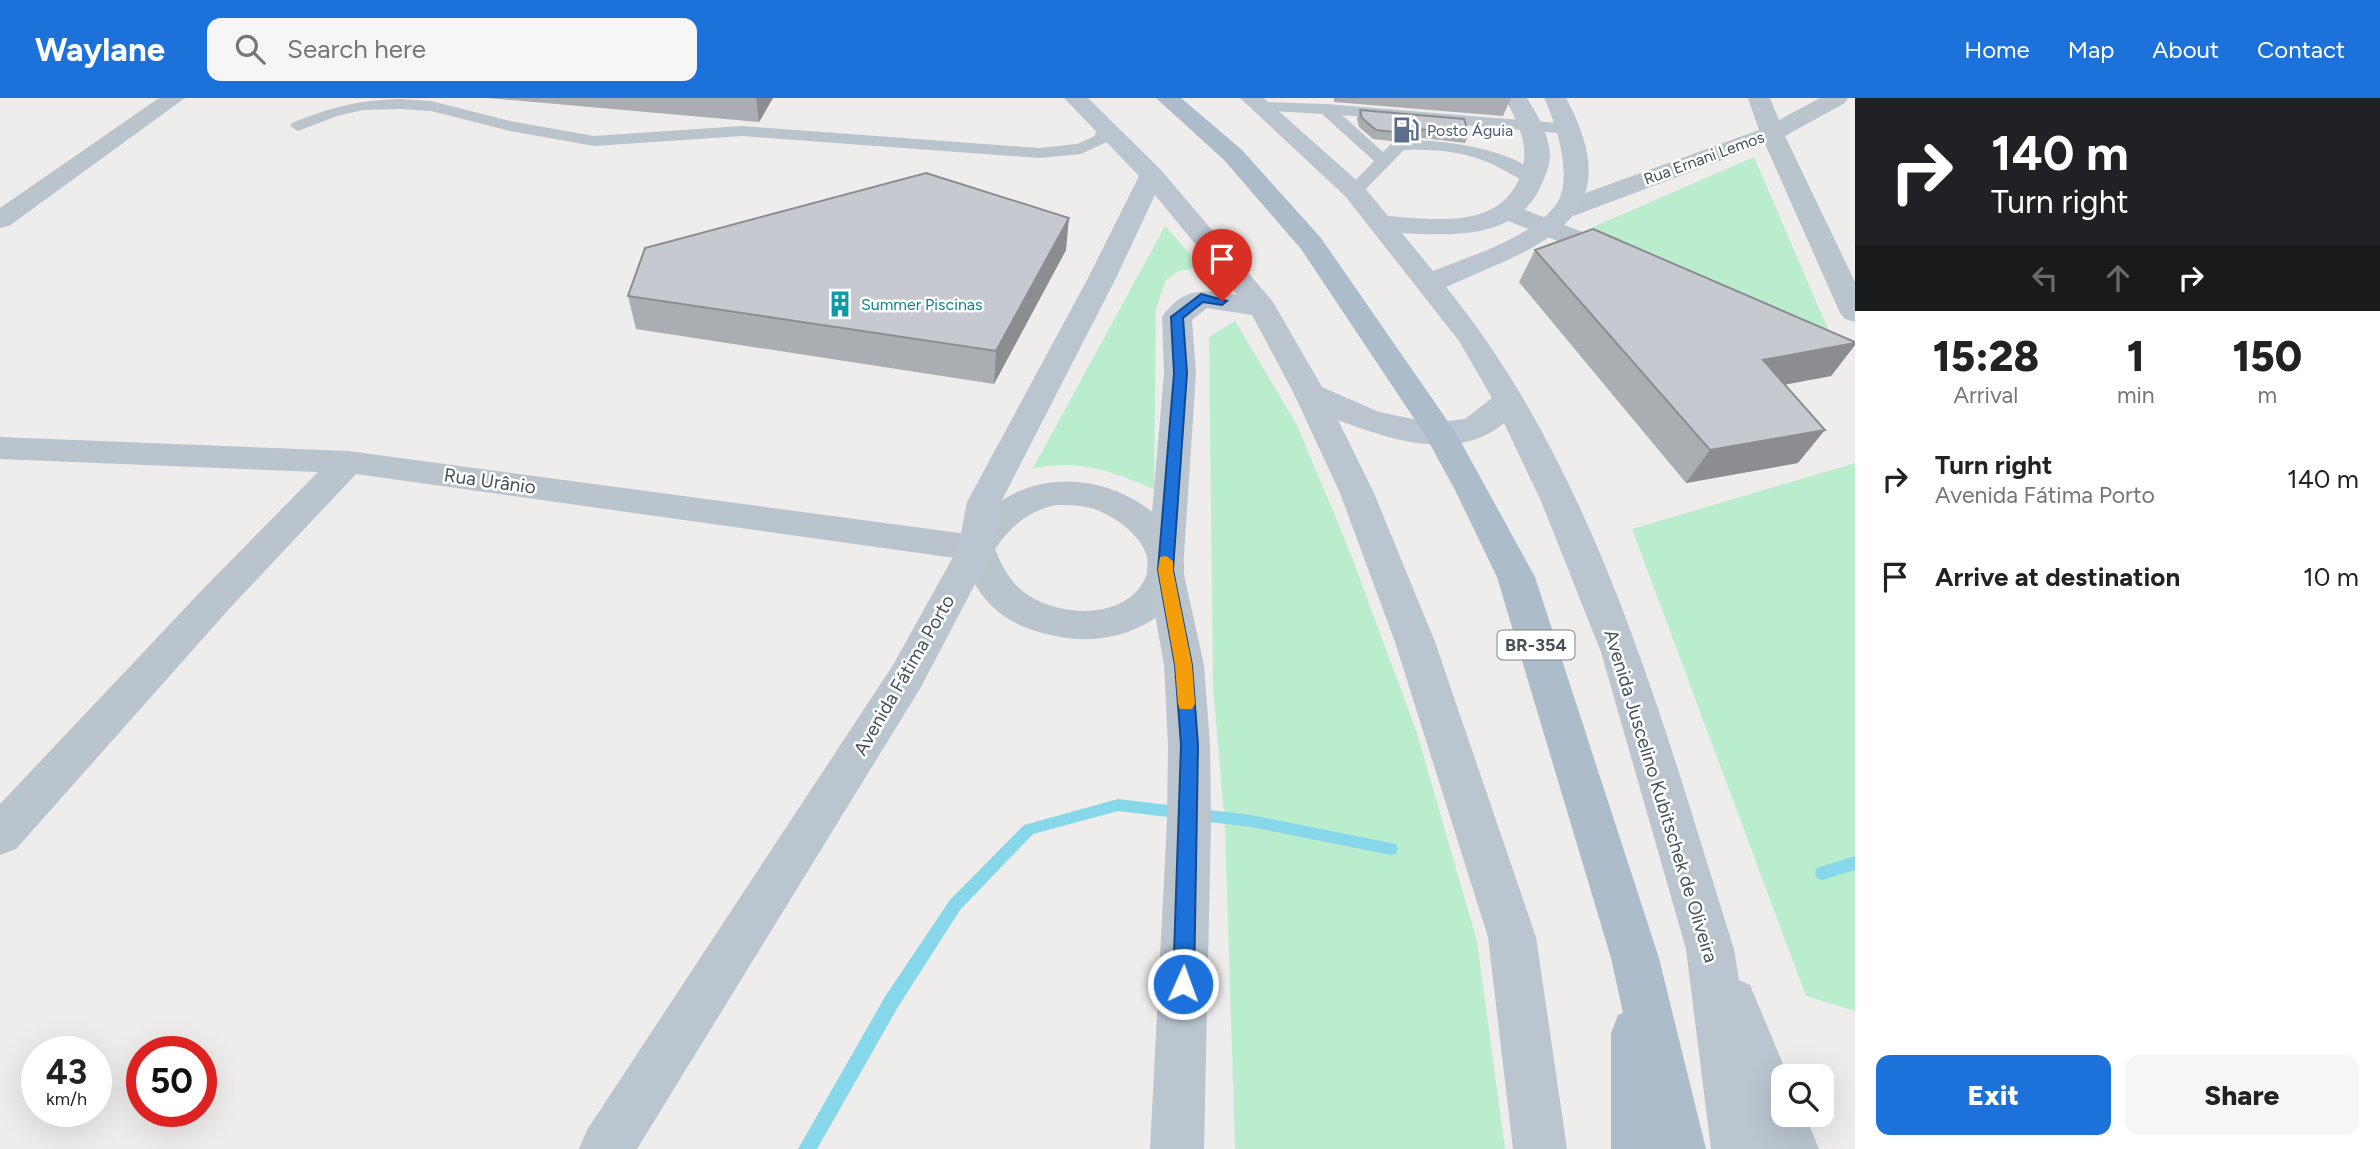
<!DOCTYPE html>
<meta charset="utf-8">
<style>
:root{--surface:#fff;--page:#f6f6f6;--text:#222;--muted:#767676;--accent:#1c72da}
body{margin:0;font-family:Figtree,sans-serif;background:var(--page);color:var(--text);height:100vh;display:flex;flex-direction:column;font-size:26px;white-space:nowrap}
*{box-sizing:border-box;margin:0}
p{font-size:23px;color:var(--muted)}
.icon{flex:none;width:38px;height:38px;fill:none;stroke:currentColor;stroke-width:2;stroke-linecap:round;stroke-linejoin:round}
.map{position:relative;flex:1;overflow:hidden}
.drawer{display:flex;flex-direction:column;background:var(--surface);width:525px}
.drawer>*{flex:none}
.banner{background:#202124;color:#fff;overflow:hidden}
.tools{position:absolute;left:1771px;top:966px;display:grid;gap:14px}
.tools a{display:grid;place-items:center;width:63px;height:63px;border-radius:14px;background:var(--surface);box-shadow:0 7px 28px #0002;font-size:35px}
.speed{position:absolute;left:21px;top:938px;display:flex;gap:14px;font-size:35px;font-weight:700;text-align:center}
.speed>*{display:grid;place-content:center;width:91px;height:91px;border-radius:50%;background:var(--surface);box-shadow:0 7px 28px #0002;line-height:1}
.speed small{font-size:18px;font-weight:400}
.speed .limit{border:10px solid #d22;background:#fff;color:#111}
.pin{position:absolute;display:grid;place-items:center;width:60px;height:60px;color:#fff;margin:-72px -30px;border-radius:50% 50% 50% 0;rotate:-45deg;box-shadow:0 0 7px #0007}
.pin .icon{rotate:45deg}
.me{position:absolute;width:77px;margin:-38px;rotate:2deg;stroke-linejoin:round;filter:drop-shadow(0 0 5px #0008)}
.turn{display:flex;align-items:center;gap:24px;height:147px;padding:0 21px;font-size:32px}
.turn .icon{width:91px;height:91px;stroke-width:2.5}
.turn b{display:block;font-size:49px;line-height:60px}
.lanes{display:flex;align-items:center;height:66px;padding:0 21px;background:#0003;justify-content:center;gap:35px;direction:ltr}
.lanes .off{opacity:.35}
.eta{display:flex;justify-content:space-evenly;align-items:center;height:119px;text-align:center}
.eta b{font-size:42px;font-weight:800;line-height:49px}
.cta{display:flex;gap:14px;margin-top:auto;padding:14px 21px}
.cta a{flex:1;height:80px;border-radius:14px;background:var(--accent);color:#fff;font-size:28px;font-weight:800;line-height:80px;text-align:center}
.cta a+a{background:var(--page);color:var(--text)}
ul{padding:0;list-style:none}
li{display:flex;align-items:center;gap:21px;height:98px;padding:0 21px}
li div{flex:1}
li b{display:block;font-size:26px}
li em{font-style:normal}
header{display:flex;align-items:center;gap:42px;box-sizing:border-box;height:98px;padding:0 35px;background:var(--accent);color:#fff}
header strong{font-size:33px}
nav{display:flex;gap:38px;margin-inline-start:auto;font-size:24px}
.search{width:490px;height:63px;background:var(--page);display:flex;align-items:center;gap:18px;box-sizing:border-box;padding:0 24px;border-radius:14px;color:var(--muted);font-size:26px}
main{display:flex;flex:1;min-height:0}
.map>svg:first-child{display:block}
</style>
<header>
<strong>Waylane</strong>
<div class="search"><svg class="icon" aria-label="search" viewBox="0 0 24 24"><circle cx="10" cy="10" r="6"/><path d="M15 15l6 6"/></svg>Search here</div>
<nav><a>Home</a><a>Map</a><a>About</a><a>Contact</a></nav>
</header>
<main>
<div class="map">
<svg width="1855" height="1051" viewBox="0 0 1855 1051">
<rect width="100%" height="100%" fill="#efecec"/>
<path fill="#baedcd" d="M1754,59L1830,236L1577,136Z
M1165,128L1202,169L1179,173L1166,182L1156,211L1154,391C1110,373 1082,361 1033,370Z
M1235,223L1297,327L1348,449L1417,635L1477,843L1505,1051H1235L1225,728L1213,588L1209,239Z
M1855,365V913L1806,898L1632,431Z"/>
<g fill="none" stroke-linecap="round" stroke-linejoin="round">
<path fill="#87d7ea" fill-rule="evenodd" d="M1118,701L1251,717L1396,746L1398,751L1396,756L1391,757L1251,729L1118,713L1033,736L960,812L898,909L817,1051H798L886,897L950,802L1024,727Z
M1855,758V772L1822,782L1817,780L1815,775L1817,770Z"/>
<path fill="#bac4cc" fill-rule="evenodd" d="M401,1L431,3L510,23L594,38L742,28L1039,50L1077,46L1095,38L1098,24H1110L1112,27L1109,43L1081,56L1039,60L742,38L594,48L510,33L431,13L401,11L363,12L337,18L298,33L290,28L292,25C331,9 359,2 401,1Z
M1262,4L1326,6L1570,26L1578,31L1570,36L1342,17L1383,54L1393,44L1399,42C1437,41 1514,49 1541,80L1532,85C1518,82 1505,72 1492,66C1463,53 1434,51 1404,52L1360,97L1354,98L1345,93L1374,63L1322,16L1256,12L1254,9Z"/>
<path fill="#bac4cc" fill-rule="evenodd" d="M159,0H185L9,128L0,130V110Z
M1748,0H1770L1779,22L1820,0H1848L1845,5L1785,38L1855,184V224L1845,221L1840,215L1765,46L1576,117L1567,119L1558,117L1554,111L1558,105L1759,32Z
M1510,106L1629,152L1633,158L1629,164L1619,166L1609,164L1501,120L1497,114L1501,108Z
M0,339L348,353L967,436C1062,306 1262,449 1152,522C1126,539 1091,545 1061,539C1009,530 983,510 962,461L356,376L230,510L16,751L0,757V706L204,490L318,374L0,361ZM1056,407C1068,407 1082,407 1094,411C1121,420 1164,453 1142,486C1118,524 1051,518 1020,491C1008,480 1001,466 995,451C1011,428 1028,413 1056,407Z"/>
<path fill="#bac5d0" fill-rule="evenodd" d="M1064,0H1088L1161,72L1273,204L1322,289L1379,314L1432,325L1465,321L1492,300L1459,243L1345,98L1240,0H1264L1363,88L1388,118C1433,121 1497,132 1519,81C1532,50 1519,28 1505,0H1527C1536,15 1546,31 1549,49C1552,61 1547,74 1542,85C1520,141 1453,138 1402,135L1433,173C1470,158 1530,140 1555,108C1575,82 1556,25 1544,0H1566C1633,124 1539,147 1446,189C1597,374 1663,626 1734,851L1739,882L1750,887L1788,978H1783V1017H1805L1819,1051H1711L1686,851L1601,554L1541,403L1504,325C1458,365 1388,341 1338,322L1374,395L1435,544L1536,839L1567,1051H1513L1488,839L1395,544L1340,395L1294,296L1252,217L1207,210L1192,222L1196,275L1183,472L1204,567L1210,647L1211,724L1204,1051H1150L1167,724L1168,647L1164,567L1147,472L1164,275L1162,219C1184,188 1204,192 1237,197L1155,97L1115,182L1001,404L994,450L921,589L637,1051H579L587,1032L893,567L958,450L967,404L1087,182L1139,78Z"/>
<path fill="#acbccb" fill-rule="evenodd" d="M1156,0H1181L1242,52L1321,140L1456,335L1535,479L1659,860L1706,1051H1611V935L1618,917L1623,915L1611,860L1497,479L1455,392L1425,337L1301,151L1224,62Z"/>
</g>
<path fill="#aaadb2" d="M487,0H773L759,24Z
M1334,0H1511L1503,18L1334,4Z
M1360,12L1469,36L1465,45L1415,39H1399L1391,43L1373,41L1359,29L1357,21Z
M1066,152L994,286L636,231L628,198Z
M1535,152L1855,244V247L1831,278L1785,286L1798,365L1686,385L1519,184Z"/>
<path fill="#8b8d91" d="M756,0H773L759,24Z
M1402,30L1399,39L1391,43L1394,34Z
M1069,120L1066,152L994,286L996,253Z
M1855,245V247L1831,278L1740,295L1763,262Z
M1825,332L1798,365L1686,385L1710,352Z"/>
<path fill="#c6c9cf" stroke="#8b8d91" stroke-width="2" d="M1360,12L1464,21L1469,36L1418,31L1402,30L1394,34L1376,32L1362,20Z
M926,75L1069,120L996,253L628,198L645,150Z
M1593,131L1855,244V245L1763,262L1825,332L1710,352L1535,152Z"/>
<path fill="#1c72da" stroke="#124a8e" stroke-width="2" d="M1201,196L1227,203L1222,207L1203,204L1183,220L1187,275L1173,472L1192,567L1198,647L1194,886L1191,893L1183,896L1176,893L1173,886L1181,647L1175,567L1158,472L1174,275L1171,219Z"/>
<path fill="#f59e0b" d="M1166,458L1173,463V472L1192,567L1195,606L1192,611H1180L1178,606L1175,567L1158,472L1160,459Z"/>
<defs>
<g id="fuel-bare" transform="scale(2.1)"><path d="M-5.5-6h7V0h2V4h1.3V-2.5L3-4.5l.8-.8L6-3V5H2.5V1h-1V6h-7ZM-4.2-4.7v3.2H.2V-4.7Z" fill="#5c6f8a" stroke="#fff" stroke-width="2.5" paint-order="stroke"/></g>
<g id="building-bare" transform="scale(2.1)"><path d="M-4-6H4V6H1V3H-1V6H-4ZM-2.5-4.3h1.7v1.8h-1.7ZM.8-4.3h1.7v1.8H.8ZM-2.5-1h1.7V.8h-1.7ZM.8-1h1.7V.8H.8Z" fill="#0f9aa8" stroke="#fff" stroke-width="2.5" paint-order="stroke"/></g>
</defs>
<g fill-rule="evenodd">
<use href="#fuel-bare" x="1406" y="32"/>
<use href="#building-bare" x="840" y="206"/>
</g>
<g text-anchor="middle" dominant-baseline="central" stroke-width="5" stroke-linejoin="round" paint-order="stroke">
<g font-size="16" fill="#4e5e75" stroke="#fff" text-anchor="start">
<text x="1427" y="32">Posto Águia</text>
</g>
<g font-size="16" fill="#455059" stroke="#fff">
<text transform="translate(1704 60) rotate(-20)">Rua Ernani Lemos</text>
</g>
<g font-size="16" fill="#0d838f" stroke="#fff" text-anchor="start">
<text x="861" y="206">Summer Piscinas</text>
</g>
<rect fill="#fff" stroke="#7d848b" stroke-width="2" x="1497.5" y="532.5" width="77" height="29" rx="5"/>
<g font-size="18" font-weight="bold" fill="#455059">
<text x="1536" y="547">BR-354</text>
</g>
<g font-size="19" fill="#455059" stroke="#fff">
<text transform="translate(490 383) rotate(8)">Rua Urânio</text>
<text transform="translate(904 577) rotate(-60)">Avenida Fátima Porto</text>
<text transform="translate(1661 698) rotate(73)">Avenida Juscelino Kubitschek de Oliveira</text>
</g>
</g>
</svg>
<div class="tools">
<a><svg class="icon" aria-label="search" viewBox="0 0 24 24"><circle cx="10" cy="10" r="6"/><path d="M15 15l6 6"/></svg></a>
</div>
<div class="speed"><div>43<small>km/h</small></div><div class="limit">50</div></div>
<div class="pin" style="left:1222px;top:203px;background:#d93025"><svg class="icon" aria-label="arrive" viewBox="0 0 24 24"><path d="M6 21V4h12l-3 4 3 4H6"/></svg></div>
<svg class="me" style="left:1183px;top:886px" viewBox="-20 -20 40 40"><circle r="17" fill="#1c72da" stroke="#fff" stroke-width="3"/><path d="M0-11L8 9 0 5-8 9z" fill="#fff"/></svg>
</div>
<section class="drawer">
<div class="banner">
<div class="turn"><svg class="icon" aria-label="right" viewBox="0 0 24 24"><path d="M7 20v-9h11M14 6l5 5-5 5"/></svg><div><b>140 m</b>Turn right</div></div>
<div class="lanes"><svg class="icon off" aria-label="left" viewBox="0 0 24 24"><path d="M17 20v-9H6M10 6l-5 5 5 5"/></svg><svg class="icon off" aria-label="ahead" viewBox="0 0 24 24"><path d="M12 20V5M6 11l6-6 6 6"/></svg><svg class="icon" aria-label="right" viewBox="0 0 24 24"><path d="M7 20v-9h11M14 6l5 5-5 5"/></svg></div>
</div>
<div class="eta">
<div><b>15:28</b><p>Arrival</p></div>
<div><b>1</b><p>min</p></div>
<div><b>150</b><p>m</p></div>
</div>
<ul>
<li><svg class="icon" aria-label="right" viewBox="0 0 24 24"><path d="M7 20v-9h11M14 6l5 5-5 5"/></svg><div><b>Turn right</b><p>Avenida Fátima Porto</p></div><em>140 m</em></li>
<li><svg class="icon" aria-label="arrive" viewBox="0 0 24 24"><path d="M6 21V4h12l-3 4 3 4H6"/></svg><div><b>Arrive at destination</b></div><em>10 m</em></li>
</ul>
<div class="cta"><a>Exit</a><a>Share</a></div>
</section>
</main>
